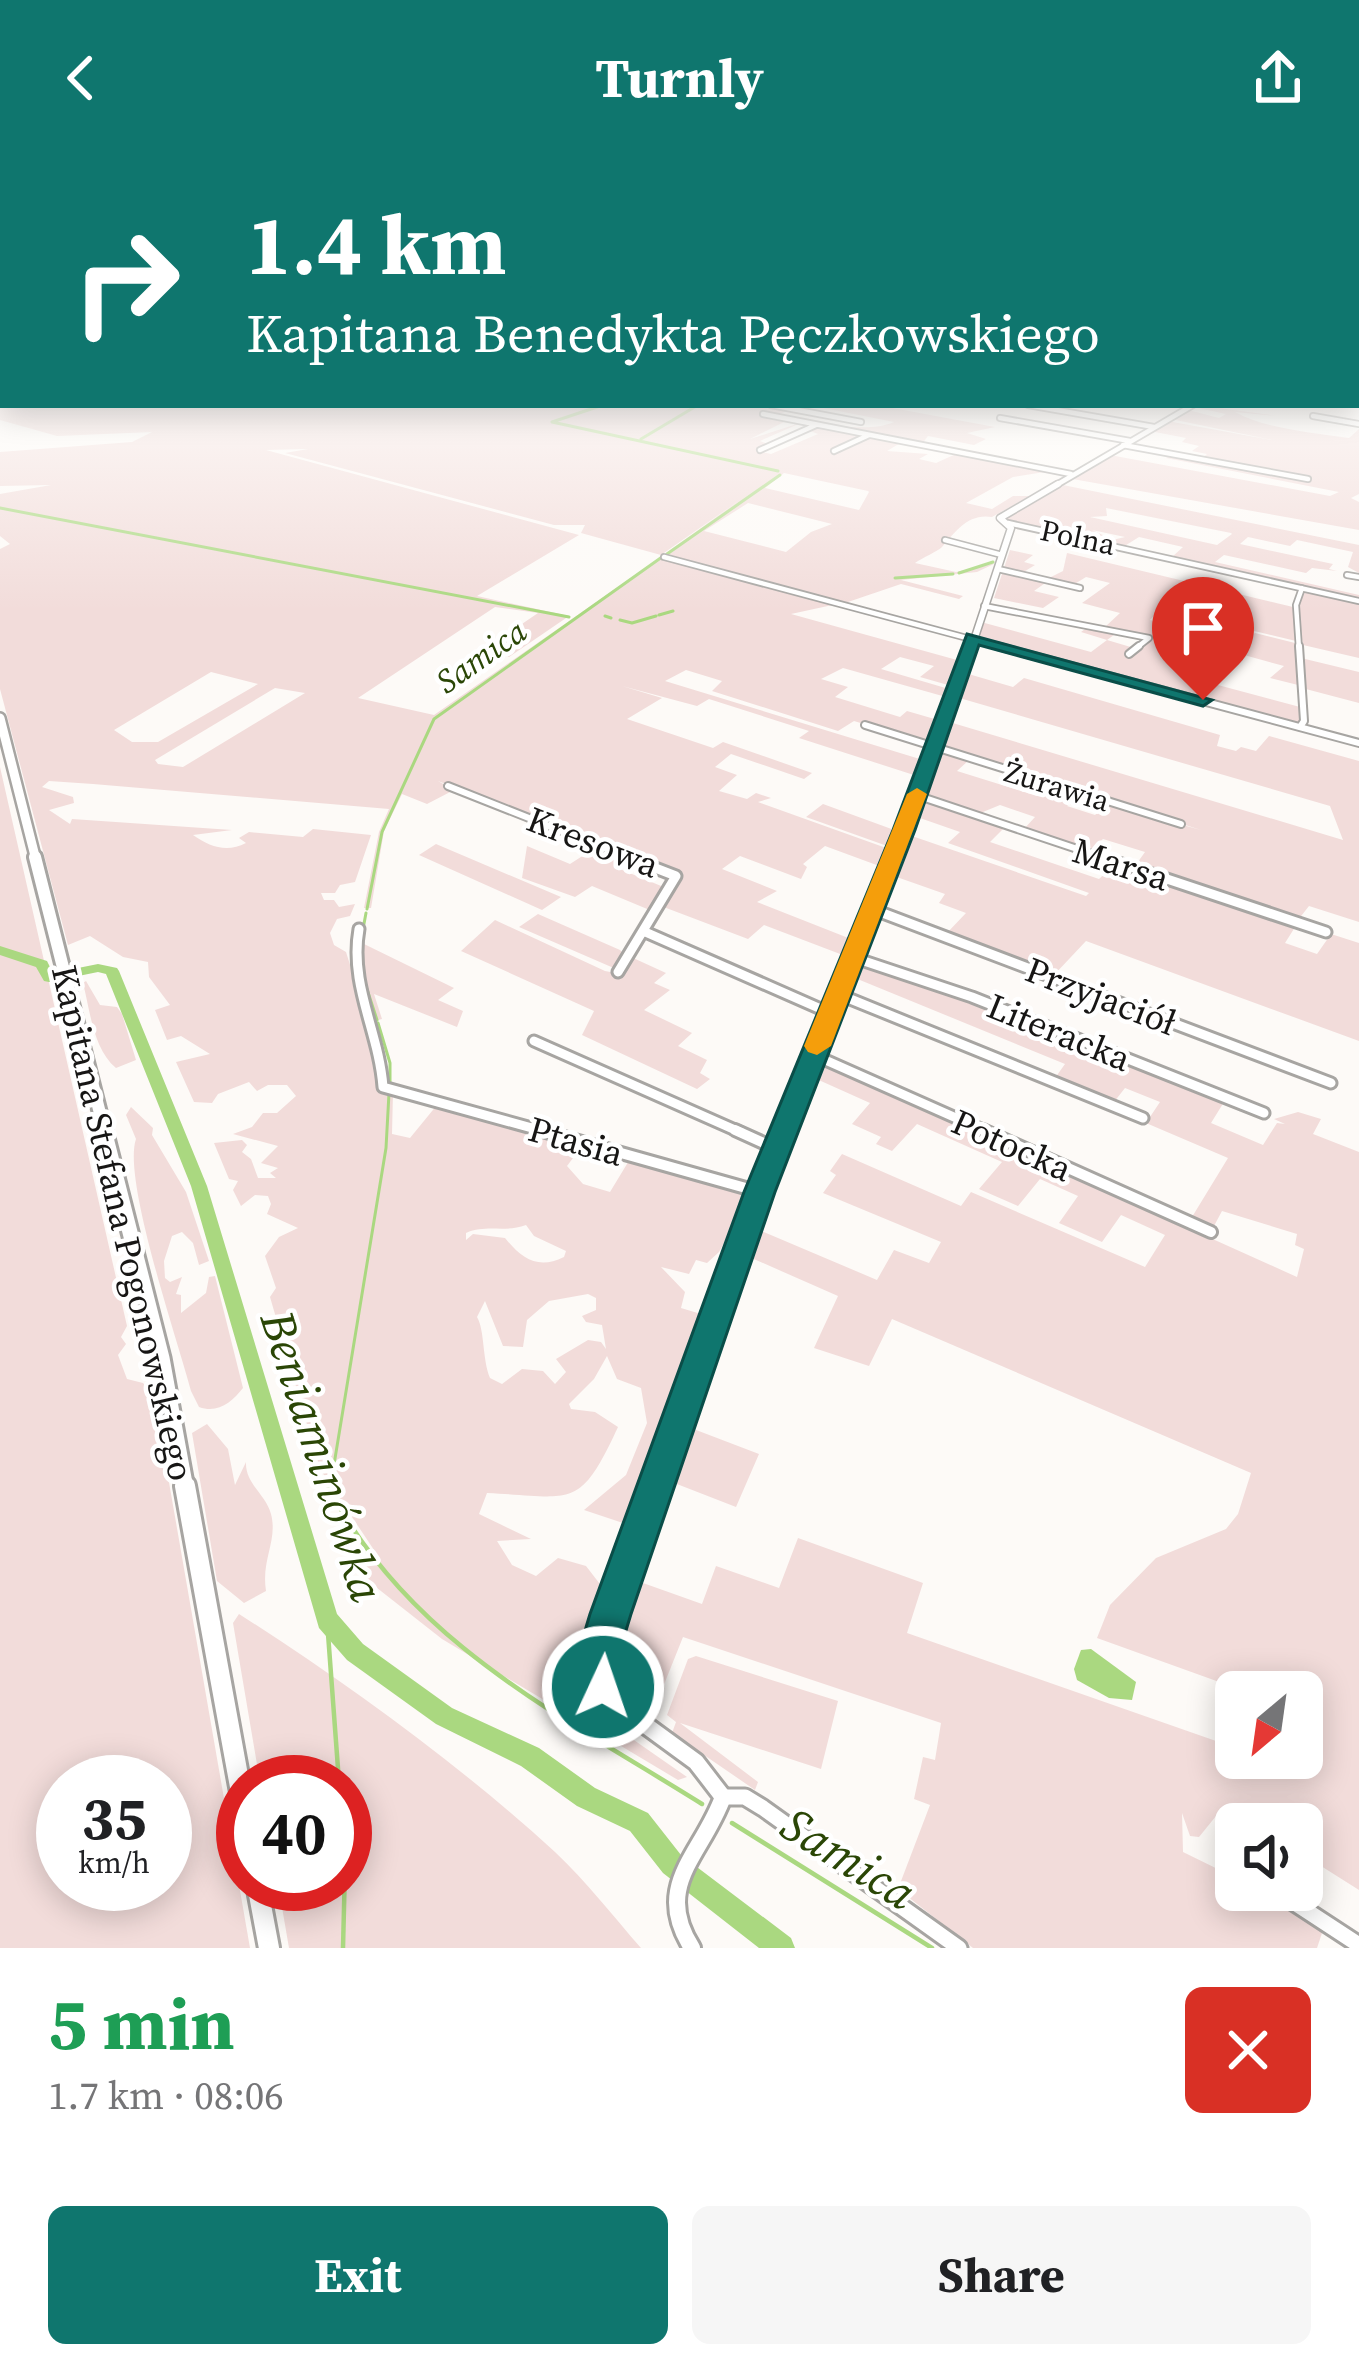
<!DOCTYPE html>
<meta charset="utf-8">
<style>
:root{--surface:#fff;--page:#f6f6f6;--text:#202124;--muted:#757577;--accent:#0f766e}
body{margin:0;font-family:"Source Serif 4",serif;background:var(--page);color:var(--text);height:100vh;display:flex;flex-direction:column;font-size:45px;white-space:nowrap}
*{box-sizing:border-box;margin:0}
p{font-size:39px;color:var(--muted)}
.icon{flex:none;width:66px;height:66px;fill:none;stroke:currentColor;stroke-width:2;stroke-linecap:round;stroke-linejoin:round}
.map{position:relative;height:1792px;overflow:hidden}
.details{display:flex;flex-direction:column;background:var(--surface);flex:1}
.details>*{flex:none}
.guide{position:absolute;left:0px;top:0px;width:1359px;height:252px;box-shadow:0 6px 30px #0003;background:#0f766e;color:#fff;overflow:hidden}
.needle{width:78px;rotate:209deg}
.controls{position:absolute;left:1215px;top:1515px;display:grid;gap:24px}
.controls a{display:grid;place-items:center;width:108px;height:108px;border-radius:18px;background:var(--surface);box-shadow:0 6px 30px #0003;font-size:60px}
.speed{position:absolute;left:36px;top:1599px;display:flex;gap:24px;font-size:60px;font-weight:700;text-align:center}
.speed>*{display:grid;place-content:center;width:156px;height:156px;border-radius:50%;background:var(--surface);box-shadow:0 6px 30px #0003;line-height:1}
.speed small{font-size:30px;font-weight:400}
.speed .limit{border:18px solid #d22;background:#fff;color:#111}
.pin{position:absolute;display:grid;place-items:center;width:102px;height:102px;color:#fff;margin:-123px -51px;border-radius:50% 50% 50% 0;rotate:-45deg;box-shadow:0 0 12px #0007}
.pin .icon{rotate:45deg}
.me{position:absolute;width:132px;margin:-66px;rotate:3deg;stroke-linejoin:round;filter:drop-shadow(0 0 9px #0008)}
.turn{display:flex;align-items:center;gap:42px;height:252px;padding:0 48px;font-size:54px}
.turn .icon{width:156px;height:156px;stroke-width:2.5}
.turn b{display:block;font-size:84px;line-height:102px}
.round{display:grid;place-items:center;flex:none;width:126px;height:126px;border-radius:18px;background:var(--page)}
.head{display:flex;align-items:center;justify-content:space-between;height:204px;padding:0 48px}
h1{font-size:72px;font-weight:700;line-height:90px;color:#1e9e55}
.cta{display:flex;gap:24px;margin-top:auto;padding:24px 48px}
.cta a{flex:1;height:138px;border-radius:18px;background:var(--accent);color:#fff;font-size:48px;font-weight:700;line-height:138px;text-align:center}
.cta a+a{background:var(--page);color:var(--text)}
header{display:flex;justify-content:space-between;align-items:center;height:156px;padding:0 48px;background:var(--accent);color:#fff;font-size:54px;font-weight:700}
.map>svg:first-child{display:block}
</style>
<header><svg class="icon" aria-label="back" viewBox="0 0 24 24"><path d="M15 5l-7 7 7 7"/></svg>Turnly<svg class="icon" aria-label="share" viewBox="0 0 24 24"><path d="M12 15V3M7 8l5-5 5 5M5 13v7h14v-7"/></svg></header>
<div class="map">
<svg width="1359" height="1792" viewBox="0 0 1359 1792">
<rect width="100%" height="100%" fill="#fdfaf7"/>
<path fill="#f2dcda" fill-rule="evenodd" d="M0,204L3,249H804L776,259L790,263L750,283L803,266L760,285L770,289L757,295L771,298L818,278L808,274C831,264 866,278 894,266L809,249H876L995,271L967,277L986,283L974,289L928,280L922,288L902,286L887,295L928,298L919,303L936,307L958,297L1051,315L1013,321L966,347L992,353L1013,340H1030L992,361C968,357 955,376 942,391C938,395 922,402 915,407L956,416L996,407L977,416L901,424L963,440L959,443L901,428L845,447L663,399L743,342L661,399L581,377L585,369H554L285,297L308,293L266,294L579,379L477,440L569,460L509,501L491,489L538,457L495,451L358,542L434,559L661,401L837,448L791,458L957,504L948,529L920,521L934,510L900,501L881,513L949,533L946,541L843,512L821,523L848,531L835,541L900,561L907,555L938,564L929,588L854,565L838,575L712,535L722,525L686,514L665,525L923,604L917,620L799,582L809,575L709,543L697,550L622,530L662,542L627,563L713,592L723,586L812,617L804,623L731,598L715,611L737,619L719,635L747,643L756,637L771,642L758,646L889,693L882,711L825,690L803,708L807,711L801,723L740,700L722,713L777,735L757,746L856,785L848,801L764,769L748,783L661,750L680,718L438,625L454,634L427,648L402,638L384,675L371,752H364L379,676L389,653L93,628L49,625L42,631L73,641L74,647L49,654L70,668L72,663L232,674L193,679C210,691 227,697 246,687L239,682L249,676L303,681L313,673L371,679L355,726L340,729L335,737H321L324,744H334L339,751L355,748L350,760L337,763L330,777L334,789L346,796L381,908L378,934L393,936L392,978L410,982L437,949L582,990L567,1010L583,1028L610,1036L630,1003L752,1039L739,1074L732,1072L719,1096L707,1107L696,1104L689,1118L661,1111L685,1136L681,1152L711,1161L629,1369L584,1354L626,1319L647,1267L641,1232L617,1223L607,1200L594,1223L569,1248L571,1253L595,1256L618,1271C579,1355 574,1341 487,1337L479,1358L531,1383L497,1385L512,1409L536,1420L558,1402L586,1410L603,1432C590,1468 558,1518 585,1550L687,1621L678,1624L442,1483L358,1417L374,1394L320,1313L270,1141L276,1132L265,1100L279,1081L298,1072L267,1058L271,1048L268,1040L255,1039L241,1050L233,1034L238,1025L229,1023L214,987L242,984L247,989L242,996L251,1003L258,1022H276L270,1017L278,1012L261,1007L278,990L233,978L252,971L263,957H277L296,940L287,929H268L257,935L249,926L218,938L212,947L194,946L176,906L210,898L181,880L167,884L155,854L170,849L149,821L148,806L123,801L90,780L68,789L0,533V393L10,388L0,380V338L51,329L0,330V296L132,286L152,276L57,280L0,264ZM784,317L868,335L869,336L859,354L765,332ZM748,347L832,368L811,376L786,396L704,375ZM211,516L258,528L158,586H132L114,574ZM275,532L305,537L183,611L158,608L155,604ZM526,1069L534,1080L566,1095L564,1101C538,1114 522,1103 505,1082L473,1078L466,1084V1077C487,1068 504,1077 526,1069ZM588,1138L596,1142V1154L582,1160L586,1166L602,1169L606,1193L601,1186L588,1184L556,1203L566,1216L555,1228L543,1215L522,1213L502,1228L490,1222C482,1202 485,1175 477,1161L485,1145L503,1190L523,1191L527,1164L549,1145Z
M1197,249L1277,260L1235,256C1266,273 1313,277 1349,282L1359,273V338L1351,342L1359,346V374L1067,322L1110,299L1330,340L1339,336L1166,302L1172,299L1200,304L1207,298L1192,295L1199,290L1182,286L1186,282L1150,275L1167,265L1272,284L1171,263L1188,254L1219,262L1226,258L1194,251Z
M1058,328L1359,389V417L1348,411L1353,396L1297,384L1290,390L1248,381L1240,388L1333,408L1329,413L1337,415L1312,412L1306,417L1224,399L1215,406L1359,439V502L1303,489L1297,454L1301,435L1309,433L1172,401L1183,391L1139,381L1123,391L1104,386L1125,381L1092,374L1107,381L1099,385L1003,363ZM1106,352L1231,377L1232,378L1217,389L1090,361L1107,360Z
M1010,394L1033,399L1024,406L1035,409L1022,417L1048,425L1034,435L1059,441L1043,452L994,442Z
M1067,397L1293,451L1296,485L1233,470L1245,459L1206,450L1192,460L1162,451L1150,464L1187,473L1200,464L1227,470L1216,481L1242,487L1255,477L1295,487L1298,529L1270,522L1284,510L1226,494L1205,503L1219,508L1212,516L1198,512L1188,521L1300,551V567L976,481L981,466L1091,496L1107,484L1081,476L1088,471L1118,476L1107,484L1134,492L1130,499L1153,482L1105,471L1120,457L1082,447L1110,427L1086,421L1073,429L1047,423L1063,415Z
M1301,502L1359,516V547L1302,532Z
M965,517L1013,531L1024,522L1220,579L1217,590L1236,595L1241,591L1256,595L1269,580L1359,605V766L1309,750L1298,764L1135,710L1145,696L1103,683L1090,695L1024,673L1035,661L1000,649L978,658L921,638L937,596L969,604L957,615L1037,640L1050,630L1078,639L1067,650L1095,659L1107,648L1201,674L939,591L946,565L1343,684L1330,650L956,541Z
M0,611L127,1170L121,1181L126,1188L118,1199L127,1223L143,1227L154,1240L250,1792H0ZM63,1626H165V1728H63Z
M923,643L1005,671L990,686L1099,723L1115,708L1297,768L1285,787L1317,798L1331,778L1359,787V885L1086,785L1054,819L946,778L966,757L939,747L945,738L891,719L909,679L1086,740L1089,737L948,687L960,676L917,661Z
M823,648L897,675L890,691L806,661Z
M436,688L561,741L542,754L419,699Z
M527,690L570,708L598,690L627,701L615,711L666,732L652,755L592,730L575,741L522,722Z
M538,758L620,794L625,799L616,813L519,771Z
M495,764L605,815L621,818L631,801L666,817L654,827L670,834L644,854L692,877L678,890L707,904L700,917L710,923L697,933L582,879L594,855L461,795Z
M360,777L365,779L364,788L454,832L438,844L463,855L457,871L374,838L382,863L374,865L353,805Z
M864,806L1224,946L1211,967L1263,989L1277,967L1285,968L1274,963L1298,956L1321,963L1313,978L1359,996V1734L1302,1698V1668H1255L1225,1649L1199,1681L1190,1680L1182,1657L1183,1696L1236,1722V1734H1255L1323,1774L1317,1792H973L898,1733L930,1649L914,1643L923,1601L935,1604L941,1567L683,1481L653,1556L642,1558C584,1512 609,1483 629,1422L702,1448L716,1410L779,1432L798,1382L923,1427L907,1477L1236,1592V1602H1302V1536H1247L1097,1482L1110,1449L1156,1402L1226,1373L1238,1358L1251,1317L892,1163L869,1210L814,1192L838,1140L747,1100L757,1073L877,1124L894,1094L929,1107L941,1086L823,1037L836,1019L830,1015L842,998L961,1050L971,1036L1145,1111L1165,1079L1121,1059L1102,1086L1059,1067L1078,1040L1040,1023L1018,1050L979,1033L1002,1006L917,968L892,995L876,988L881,981L852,968L870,947L812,921L817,905L1297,1121L1304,1093L1295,1089L1297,1078L1222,1055L1214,1070L1192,1061L1228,1002L1146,967L1160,946L1125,932L1114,946L1055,922L1065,908L855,822Z
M86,825L100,849L117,851L122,858L136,904L116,912C93,893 90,854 83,827Z
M131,951L153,972L152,979L186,1036L209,1105L199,1109L193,1087L182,1076L172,1080L164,1105L165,1122L170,1126L182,1121L176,1138L181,1139V1157L206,1137L209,1121L215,1120L243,1232C232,1246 218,1258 199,1251L191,1235C178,1185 122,1023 136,983L126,959Z
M207,1268L228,1293L235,1329L246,1306C245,1328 266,1338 271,1358C278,1385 261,1403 266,1435L244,1447L217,1425L192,1277Z
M683,1269L759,1298L736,1351L664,1323Z
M239,1458C343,1524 465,1613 555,1696C586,1725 613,1760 641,1792H289L278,1728H345V1626H260L233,1467Z
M696,1500L838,1545L821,1613L680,1567L758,1626L755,1634L672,1577L676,1566L667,1559L688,1503Z"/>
<path fill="#aad880" d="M1091,1493L1136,1526L1132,1544L1109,1542L1077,1524L1074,1513L1081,1494Z"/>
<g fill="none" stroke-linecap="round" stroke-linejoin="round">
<path stroke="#aad880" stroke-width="3" d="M603,249L552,266L778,315
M641,283L698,249
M0,352L569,461
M667,398L780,319
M959,417L993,406
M895,422L953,418
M659,459L673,455
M605,460L611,462
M620,464L632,467L656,460
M367,753L382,676L434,563L662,401
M363,773L366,757
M363,821L377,864
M378,867L390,907V930
M330,1333L386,992L389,937"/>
<path stroke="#aad880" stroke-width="4.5" d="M328,1330C407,1485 560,1559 702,1648
M327,1464L339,1626
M732,1667L932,1792
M343,1792L345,1712"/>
<path fill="#aad880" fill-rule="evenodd" d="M0,790L47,805L53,817L98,808L117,812L119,815L207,1030L337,1458L363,1488L452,1552L539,1592L595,1632L648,1657L681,1699L791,1782L795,1792H759L663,1717L630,1675L577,1650L521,1610L436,1568L347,1504L319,1472L191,1030L106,818L98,816L49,826L44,825L36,811L0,799Z"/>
<g stroke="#a7a5a2" stroke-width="8">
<path id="minor-far4" d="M771,249L861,266
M1028,249L1154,271
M763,258L1071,318
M1313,260L1359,268
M1000,262L1130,285
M1123,289L1308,323
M760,294L816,269
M834,295L869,279
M1008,367L1359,445
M945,384L1002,399
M664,401L1008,493
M998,413L1080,432
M1347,419L1359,421
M984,450L1149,482L1135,493
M1299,493L1296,449L1302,432"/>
</g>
<g stroke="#a7a5a2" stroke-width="10">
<path id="minor-far3" d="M997,490L1359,587
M1299,490L1304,565L1300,571
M1129,498L1139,490
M865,569L1181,668
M448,630L635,704
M916,639L1110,704"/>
</g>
<g stroke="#a7a5a2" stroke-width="15">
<path id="minor-far2" d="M1101,701L1326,776
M872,753L1331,927
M359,773C349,829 379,876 383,931L550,977
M643,775L830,857
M852,801L972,841L1264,957
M618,816L676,720L627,701
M838,838L1143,962
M534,885L742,977
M814,899L990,977"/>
</g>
<g stroke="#a7a5a2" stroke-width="16">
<path id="minor-far1" d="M539,974L760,1036
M735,974L777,993
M983,974L1211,1076"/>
</g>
<g stroke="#a7a5a2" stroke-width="21">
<path id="minor" d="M723,1641H745L763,1652L959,1792
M1275,1734L1359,1789"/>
</g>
<g stroke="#a7a5a2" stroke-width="8">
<path id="tertiary-far5" d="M1053,331L1193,249"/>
</g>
<g stroke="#a7a5a2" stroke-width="9">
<path id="tertiary-far4" d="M971,493L1011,372L1000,362L1058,328"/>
</g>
<g stroke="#a7a5a2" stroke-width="12">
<path id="tertiary-far3" d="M891,704L972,490"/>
</g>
<g stroke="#a7a5a2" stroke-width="16">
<path id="tertiary-far2" d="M782,977L892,701"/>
</g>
<g stroke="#a7a5a2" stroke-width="20">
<path id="tertiary-far1" d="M655,1333L784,974"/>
</g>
<g stroke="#a7a5a2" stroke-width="22">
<path id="tertiary" d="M656,1330L602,1486L598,1514L618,1549L696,1606L723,1641C702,1699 652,1729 692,1792"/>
</g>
<g stroke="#a7a5a2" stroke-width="14">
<path id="secondary-far3" d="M0,562L36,704"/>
</g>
<g stroke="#a7a5a2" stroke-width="18">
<path id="secondary-far2" d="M35,701L105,977"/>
</g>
<g stroke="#a7a5a2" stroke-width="21">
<path id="secondary-far1" d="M104,974L162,1202L186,1333"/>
</g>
<g stroke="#a7a5a2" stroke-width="26">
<path id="secondary" d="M185,1330L243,1647
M257,1728L269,1792"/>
</g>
<use href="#minor-far4" stroke="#fff" stroke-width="4.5"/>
<use href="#minor-far3" stroke="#fff" stroke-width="6"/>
<use href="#minor-far2" stroke="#fff" stroke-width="9"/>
<use href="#minor-far1" stroke="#fff" stroke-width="10"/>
<use href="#minor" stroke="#fff" stroke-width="15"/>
<use href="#tertiary-far5" stroke="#fff" stroke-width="4.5"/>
<use href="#tertiary-far4" stroke="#fff" stroke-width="6"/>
<use href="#tertiary-far3" stroke="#fff" stroke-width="8"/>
<use href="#tertiary-far2" stroke="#fff" stroke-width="10"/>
<use href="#tertiary-far1" stroke="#fff" stroke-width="14"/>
<use href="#tertiary" stroke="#fff" stroke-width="16"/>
<use href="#secondary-far3" stroke="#fff" stroke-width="9"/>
<use href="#secondary-far2" stroke="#fff" stroke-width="12"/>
<use href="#secondary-far1" stroke="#fff" stroke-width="15"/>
<use href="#secondary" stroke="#fff" stroke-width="20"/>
</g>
<linearGradient id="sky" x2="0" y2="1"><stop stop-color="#8fc2be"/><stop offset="0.45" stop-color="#fefdfb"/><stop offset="1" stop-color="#fefdfb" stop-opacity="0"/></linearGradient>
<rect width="1359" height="455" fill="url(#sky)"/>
<path fill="#0f766e" stroke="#0a4d48" stroke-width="3" d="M967,478L1212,544L1203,550L979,489L915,674L775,1036L631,1458L620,1494L624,1531L618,1546L603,1552L588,1546C575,1515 580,1489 590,1458L744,1036L893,674Z"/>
<path fill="#f59e0b" d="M917,632L927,638L831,890L817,899L808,896L804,890L907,638Z"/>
<g text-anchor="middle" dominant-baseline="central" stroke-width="9" stroke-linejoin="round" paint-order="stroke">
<g font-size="30" fill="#171615" stroke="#fff">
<text transform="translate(1078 381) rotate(12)">Polna</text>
<text transform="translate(1057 630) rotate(17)">Żurawia</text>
</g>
<g font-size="33" font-style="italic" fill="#2a4606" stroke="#fff">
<text transform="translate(481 500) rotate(-35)">Samica</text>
</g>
<g font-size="36" fill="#171615" stroke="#fff">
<text transform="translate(593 686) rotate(21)">Kresowa</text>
<text transform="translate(1121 708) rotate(18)">Marsa</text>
<text transform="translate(1101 840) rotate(21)">Przyjaciół</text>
<text transform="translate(1059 876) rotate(22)">Literacka</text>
<text transform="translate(576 985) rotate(16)">Ptasia</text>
<text transform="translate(1012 989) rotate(24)">Potocka</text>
<text transform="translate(123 1067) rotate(77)">Kapitana Stefana Pogonowskiego</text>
</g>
<g font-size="48" font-style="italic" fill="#2a4606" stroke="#fff">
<text transform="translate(323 1300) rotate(72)">Beniaminówka</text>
<text transform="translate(849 1702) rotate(32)">Samica</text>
</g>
</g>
</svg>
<div class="controls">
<a><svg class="needle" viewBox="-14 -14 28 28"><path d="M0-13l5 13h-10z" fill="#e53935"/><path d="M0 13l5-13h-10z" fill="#757577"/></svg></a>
<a><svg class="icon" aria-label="sound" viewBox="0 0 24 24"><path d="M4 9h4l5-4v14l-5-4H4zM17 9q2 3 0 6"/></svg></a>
</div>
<div class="speed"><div>35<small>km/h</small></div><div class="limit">40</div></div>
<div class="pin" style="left:1203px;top:544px;background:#d93025"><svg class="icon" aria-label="arrive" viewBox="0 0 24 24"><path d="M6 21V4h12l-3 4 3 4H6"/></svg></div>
<svg class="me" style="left:603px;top:1531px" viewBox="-20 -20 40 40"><circle r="17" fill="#0f766e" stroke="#fff" stroke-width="3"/><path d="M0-11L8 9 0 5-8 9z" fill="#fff"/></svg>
<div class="guide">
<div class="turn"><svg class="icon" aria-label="right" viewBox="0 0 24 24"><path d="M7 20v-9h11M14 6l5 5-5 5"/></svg><div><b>1.4 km</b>Kapitana Benedykta Pęczkowskiego</div></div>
</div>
</div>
<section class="details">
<div class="head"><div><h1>5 min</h1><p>1.7 km · 08:06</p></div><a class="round" style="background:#d93025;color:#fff"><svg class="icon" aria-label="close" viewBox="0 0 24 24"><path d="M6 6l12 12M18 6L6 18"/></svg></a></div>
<div class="cta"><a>Exit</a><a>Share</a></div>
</section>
